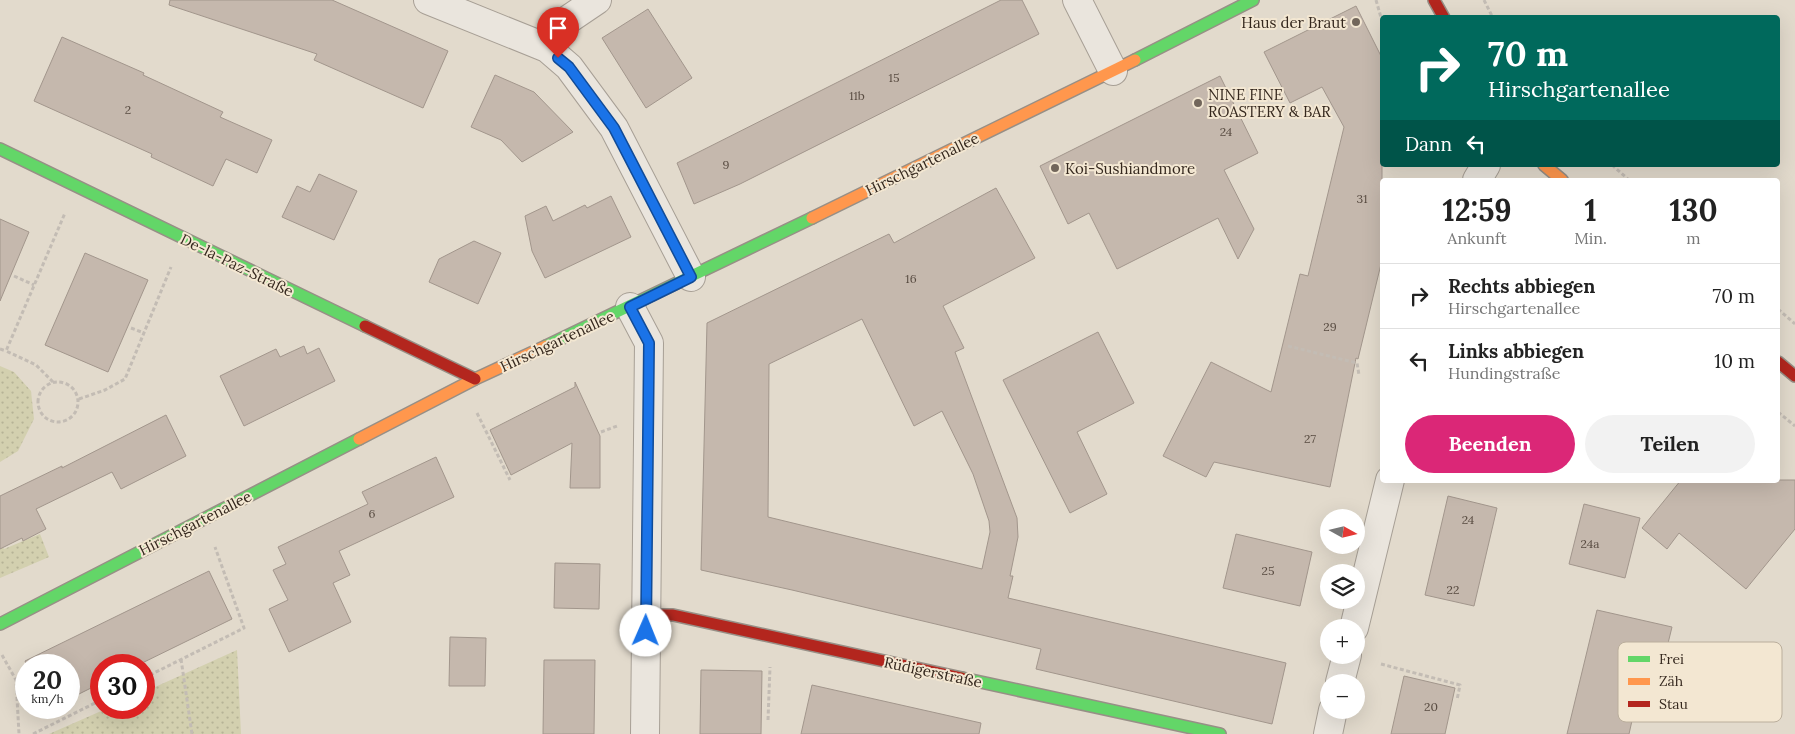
<!DOCTYPE html>
<html lang="de">
<meta charset="utf-8">
<style>
:root{--surface:#fff;--page:#f2f2f2;--text:#222;--muted:#767676;--line:#e0e0e0;--accent:#db2777}
body{margin:0;font-family:Lora,serif;background:var(--page);color:var(--text);height:100vh;display:flex;flex-direction:column;font-size:19px;white-space:nowrap}
*{box-sizing:border-box;margin:0}
p{font-size:16px;color:var(--muted)}
.icon{flex:none;width:28px;height:28px;fill:none;stroke:currentColor;stroke-width:2;stroke-linecap:round;stroke-linejoin:round}
.map{position:relative;flex:1;overflow:hidden}
.details{position:absolute;left:1380px;top:178px;width:400px;height:305px;display:flex;flex-direction:column;background:var(--surface);border-radius:5px;box-shadow:0 5px 20px #0002}
.details>*{flex:none}
.top-card{position:absolute;left:1380px;top:15px;width:400px;height:152px;border-radius:5px;box-shadow:0 5px 20px #0002;background:#00695c;color:#fff;overflow:hidden}
.needle{width:32px;rotate:98deg}
.tools{position:absolute;left:1320px;top:509px;display:grid;gap:10px}
.tools a{display:grid;place-items:center;width:45px;height:45px;border-radius:50%;background:var(--surface);box-shadow:0 5px 20px #0002;font-size:25px}
.speed{position:absolute;left:15px;top:654px;display:flex;gap:10px;font-size:25px;font-weight:700;text-align:center}
.speed>*{display:grid;place-content:center;width:65px;height:65px;border-radius:50%;background:var(--surface);box-shadow:0 5px 20px #0002;line-height:1}
.speed small{font-size:12px;font-weight:400}
.speed .limit{border:8px solid #d22;background:#fff;color:#111}
.pin{position:absolute;display:grid;place-items:center;width:42px;height:42px;color:#fff;margin:-51px -21px;border-radius:50% 50% 50% 0;rotate:-45deg;box-shadow:0 0 5px #0007}
.pin .icon{rotate:45deg}
.me{position:absolute;width:55px;margin:-28px;rotate:1deg;stroke-linejoin:round;filter:drop-shadow(0 0 4px #0008)}
.turn{display:flex;align-items:center;gap:18px;height:105px;padding:0 25px;font-size:22px}
.turn .icon{width:65px;height:65px;stroke-width:2.5}
.turn b{display:block;font-size:35px;line-height:42px}
.then{display:flex;align-items:center;height:48px;padding:0 25px;background:#0003;gap:10px;font-size:19px}
.eta{display:flex;justify-content:space-evenly;align-items:center;height:85px;text-align:center}
.eta b{font-size:30px;font-weight:700;line-height:35px}
.button{display:flex;gap:10px;margin-top:auto;padding:10px 25px}
.button a{flex:1;height:58px;border-radius:30px;background:var(--accent);color:#fff;font-size:20px;font-weight:700;line-height:58px;text-align:center}
.button a+a{background:var(--page);color:var(--text)}
ul{padding:0;list-style:none}
li{display:flex;align-items:center;gap:15px;height:65px;padding:0 25px;border-top:1px solid var(--line)}
li div{flex:1}
li b{display:block;font-size:19px}
li em{font-style:normal}
.map>svg:first-child{display:block}
</style>
<div class="map">
<svg width="1795" height="734" viewBox="0 0 1795 734">
<defs>
<pattern id="garden-dots" width="8" height="8" patternUnits="userSpaceOnUse" patternTransform="scale(1.25)"><rect width="8" height="8" fill="#d3d0af"/><path d="M2 2h.1M6 6h.1" fill="none" stroke="#b6b396" stroke-width="1.8" stroke-linecap="round"/></pattern>
</defs>
<rect width="100%" height="100%" fill="#e2dacc"/>
<path fill="url(#garden-dots)" d="M0,366L14,372L31,391L34,419L18,451L0,462Z
M40,534L49,557L0,578V542L4,549Z
M237,650L241,734H49L108,708H144V692Z"/>
<path fill="#c5b8ad" stroke="#a2968c" fill-rule="evenodd" d="M170,0H332L448,51L423,108L314,60L317,54L169,5Z
M1001,0H1022L1039,34L740,184L694,204L677,163Z
M1356,6L1382,58V260L1358,359L1356,358L1330,487L1214,462L1206,477L1163,456L1211,362L1271,392L1300,274L1308,276L1344,127L1322,87L1290,103L1264,52Z
M648,9L692,78L646,108L602,38Z
M62,37L144,73L143,75L223,112L220,117L272,140L257,173L226,159L213,186L151,157L152,154L34,101Z
M495,75L534,92L573,132L522,162L501,140L471,127Z
M1220,76L1258,153L1224,170L1254,229L1238,259L1218,218L1117,269L1089,213L1068,224L1040,166Z
M319,174L357,191L334,240L282,217L297,186L310,192Z
M996,188L1035,258L943,306L964,348L955,352L1017,518L1018,537L1010,576H1013L1008,598L1286,663L1272,724L1036,669L1041,649L792,590L701,570L707,323L889,234L894,243ZM862,319L914,426L942,411L973,474L989,521L990,532L982,569L768,517L769,364Z
M611,196L631,237L545,278L532,251L525,216L546,206L553,221L585,205L587,208Z
M0,219L29,232L0,301Z
M474,241L501,253L478,304L429,282L439,259Z
M85,253L148,280L108,372L45,345Z
M1098,332L1134,403L1077,432L1107,494L1070,513L1003,380Z
M304,346L307,354L319,348L335,381L244,426L220,376L276,349L280,357Z
M575,382L600,436V488H570L572,443L511,475L490,430L575,387Z
M166,415L186,456L121,489L112,472L36,509L46,529L23,541L22,538L0,549V496L62,466V468Z
M436,457L454,497L339,551L350,575L333,583L351,622L289,652L269,609L288,600L273,570L286,564L278,547L368,504L362,492Z
M1681,480H1795V529L1746,589L1679,533L1667,549L1642,528Z
M1448,496L1497,508L1474,606L1425,595Z
M1584,504L1640,518L1625,578L1569,564Z
M1236,534L1312,552L1300,606L1223,588Z
M555,563L600,564L599,609L554,608Z
M209,571L232,619L138,665H101V683L69,699V665H27L25,661Z
M1597,610L1672,627L1659,680L1642,676L1629,734H1567Z
M450,637L486,638L485,686H449Z
M544,660H595L594,734H543Z
M701,670L762,671L761,734H700Z
M1404,676L1455,688L1445,734H1391Z
M812,685L981,723L979,734H801Z"/>
<g fill="none" stroke-linecap="round" stroke-linejoin="round">
<g stroke="#a79f95" stroke-width="30">
<path id="street" d="M428,0L547,48L569,67L614,128L691,277
M1077,0L1113,71
M547,48L560,25L597,0
M1477,180L1486,165
M630,307L649,343L645,734
M1354,628L1390,480
M1340,682L1347,655
M1328,734L1333,710"/>
</g>
<g stroke="#978f86" stroke-width="14">
<path id="fast" d="M1135,60L1253,0
M0,149L365,326
M546,346L812,218
M0,624L359,439
M962,678L1220,734"/>
</g>
<g stroke="#978f86" stroke-width="14">
<path id="slow" d="M1544,165L1562,180
M812,218L1135,60
M359,439L475,379L546,346"/>
</g>
<g stroke="#978f86" stroke-width="14">
<path id="jam" d="M1434,0L1444,18
M365,326L475,379
M1778,362L1795,376
M647,615H673L962,678"/>
</g>
<path stroke="#c3bcb4" stroke-width="3" stroke-dasharray="4 2.5" stroke-linecap="butt" d="M1376,0L1382,21
M1484,0L1493,18
M1612,165L1629,180
M14,276L34,285
M1778,309L1795,324
M131,328L144,333
M1288,346L1357,363L1359,375
M0,349L6,351
M38 402a20 20 0 1 1 40 0a20 20 0 1 1-40 0Z
M53,382L36,365L6,351L65,213
M79,399L105,390L125,379L171,267
M1778,412L1795,426
M477,413L510,480
M601,432L617,426
M2,655L16,680L19,734
M181,659L192,734
M1381,664L1460,685L1457,700
M144,678L244,628L215,547
M768,720L770,667
M33,734L101,700"/>
<use href="#street" stroke="#eae5dd" stroke-width="28"/>
<use href="#fast" stroke="#63d668" stroke-width="11"/>
<use href="#slow" stroke="#ff974d" stroke-width="11"/>
<use href="#jam" stroke="#b3261e" stroke-width="11"/>
</g>
<g fill="none" stroke-linecap="round" stroke-linejoin="round">
<g stroke="#114b97" stroke-width="12">
<path id="route" d="M558,58L569,67L614,128L691,277L630,307L649,343L646,631"/>
</g>
<use href="#route" stroke="#1a73e8" stroke-width="9"/>
</g>
<g fill="#72665b" stroke="#f3e7d2" stroke-width="2">
<circle cx="1356" cy="22" r="5"/>
<circle cx="1198" cy="103" r="5"/>
<circle cx="1055" cy="168" r="5"/>
</g>
<g text-anchor="middle" dominant-baseline="central" stroke-width="4" stroke-linejoin="round" paint-order="stroke">
<g font-size="12" fill="#594c42">
<text x="894" y="77">15</text>
<text x="857" y="95">11b</text>
<text x="128" y="109">2</text>
<text x="1226" y="131">24</text>
<text x="726" y="164">9</text>
<text x="1362" y="198">31</text>
<text x="911" y="278">16</text>
<text x="1330" y="326">29</text>
<text x="1310" y="438">27</text>
<text x="372" y="513">6</text>
<text x="1468" y="519">24</text>
<text x="1590" y="543">24a</text>
<text x="1268" y="570">25</text>
<text x="1453" y="589">22</text>
<text x="1431" y="706">20</text>
</g>
<g font-size="15" fill="#35281e" stroke="#f3e7d2" text-anchor="start">
<text x="1346" y="22" text-anchor="end">Haus der Braut</text>
<text x="1208" y="94">NINE FINE<tspan x="1208" dy="17">ROASTERY &amp; BAR</tspan></text>
<text x="1065" y="168">Koi-Sushiandmore</text>
</g>
<g font-size="15" fill="#35281e" stroke="#f3e7d2">
<text transform="translate(922 164) rotate(-26)">Hirschgartenallee</text>
<text transform="translate(237 265) rotate(26)">De-la-Paz-Straße</text>
<text transform="translate(557 341) rotate(-25)">Hirschgartenallee</text>
<text transform="translate(195 523) rotate(-27)">Hirschgartenallee</text>
<text transform="translate(933 672) rotate(12)">Rüdigerstraße</text>
</g>
</g>
<rect x="1618" y="642" width="164" height="80" rx="8" fill="#f3e7d2" stroke="#baae9c" stroke-width="1"/>
<rect x="1628" y="656" width="22" height="6" fill="#63d668"/>
<rect x="1628" y="678" width="22" height="7" fill="#ff974d"/>
<rect x="1628" y="701" width="22" height="6" fill="#b3261e"/>
<g font-size="14" fill="#35281e">
<text x="1659" y="664">Frei</text>
<text x="1659" y="686">Zäh</text>
<text x="1659" y="709">Stau</text>
</g>
</svg>
<div class="tools">
<a><svg class="needle" viewBox="-14 -14 28 28"><path d="M0-13l5 13h-10z" fill="#e53935"/><path d="M0 13l5-13h-10z" fill="#767676"/></svg></a>
<a><svg class="icon" aria-label="layers" viewBox="0 0 24 24"><path d="M12 4l9 5-9 5-9-5zM3 14l9 5 9-5"/></svg></a>
<a>+</a>
<a>−</a>
</div>
<div class="speed"><div>20<small>km/h</small></div><div class="limit">30</div></div>
<div class="pin" style="left:558px;top:58px;background:#d93025"><svg class="icon" aria-label="arrive" viewBox="0 0 24 24"><path d="M6 21V4h12l-3 4 3 4H6"/></svg></div>
<svg class="me" style="left:646px;top:631px" viewBox="-20 -20 40 40"><circle r="19" fill="#fff"/><path d="M0-13L10 11 0 6-10 11z" fill="#1a73e8"/></svg>
<div class="top-card">
<div class="turn"><svg class="icon" aria-label="right" viewBox="0 0 24 24"><path d="M7 20v-9h11M14 6l5 5-5 5"/></svg><div><b>70 m</b>Hirschgartenallee</div></div>
<div class="then">Dann<svg class="icon" aria-label="left" viewBox="0 0 24 24"><path d="M17 20v-9H6M10 6l-5 5 5 5"/></svg></div>
</div>
<section class="details">
<div class="eta">
<div><b>12:59</b><p>Ankunft</p></div>
<div><b>1</b><p>Min.</p></div>
<div><b>130</b><p>m</p></div>
</div>
<ul>
<li><svg class="icon" aria-label="right" viewBox="0 0 24 24"><path d="M7 20v-9h11M14 6l5 5-5 5"/></svg><div><b>Rechts abbiegen</b><p>Hirschgartenallee</p></div><em>70 m</em></li>
<li><svg class="icon" aria-label="left" viewBox="0 0 24 24"><path d="M17 20v-9H6M10 6l-5 5 5 5"/></svg><div><b>Links abbiegen</b><p>Hundingstraße</p></div><em>10 m</em></li>
</ul>
<div class="button"><a>Beenden</a><a>Teilen</a></div>
</section>
</div>
